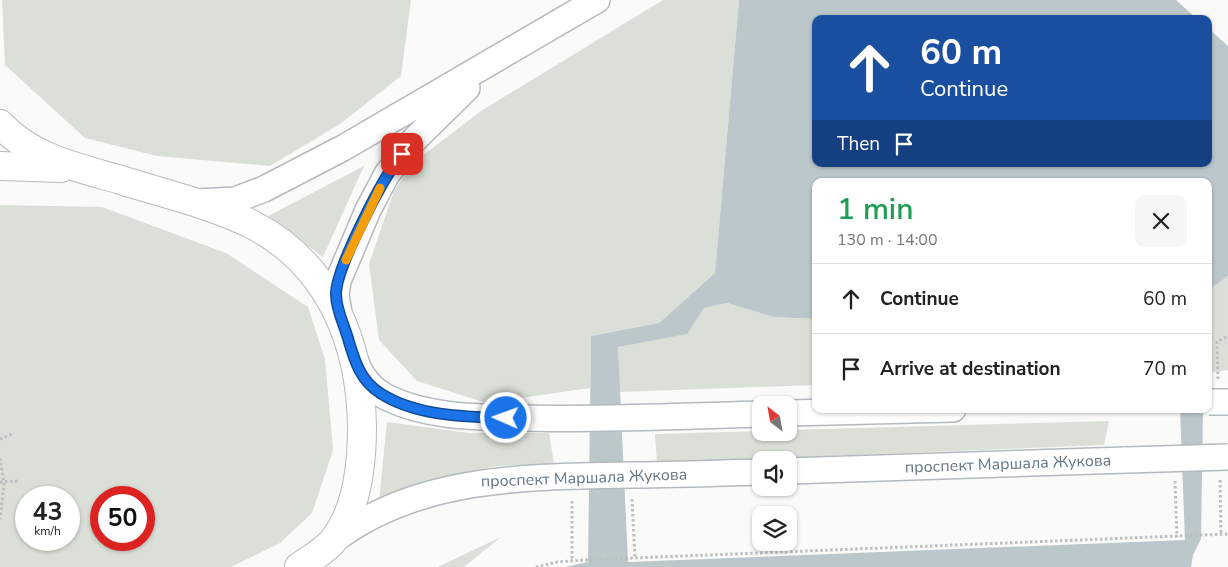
<!DOCTYPE html>
<meta charset="utf-8">
<style>
:root{--surface:#fff;--page:#f6f6f6;--text:#222;--muted:#767676;--line:#e0e0e0}
body{margin:0;font-family:"Nunito Sans",sans-serif;background:var(--page);color:var(--text);height:100vh;display:flex;flex-direction:column;font-size:19px;white-space:nowrap}
*{box-sizing:border-box;margin:0}
p{font-size:16px;color:var(--muted)}
.icon{flex:none;width:28px;height:28px;fill:none;stroke:currentColor;stroke-width:2;stroke-linecap:round;stroke-linejoin:round}
.map{position:relative;flex:1;overflow:hidden}
.details{position:absolute;left:812px;top:178px;width:400px;height:235px;display:flex;flex-direction:column;background:var(--surface);border-radius:10px;box-shadow:0 1px 4px #0004}
.details>*{flex:none}
.banner{position:absolute;left:812px;top:15px;width:400px;height:152px;border-radius:10px;box-shadow:0 1px 4px #0004;background:#1a4fa0;color:#fff;overflow:hidden}
.needle{width:32px;rotate:329deg}
.buttons{position:absolute;left:752px;top:396px;display:grid;gap:10px}
.buttons a{display:grid;place-items:center;width:45px;height:45px;border-radius:10px;background:var(--surface);box-shadow:0 1px 4px #0004;font-size:25px}
.speed{position:absolute;left:15px;top:486px;display:flex;gap:10px;font-size:25px;font-weight:700;text-align:center}
.speed>*{display:grid;place-content:center;width:65px;height:65px;border-radius:50%;background:var(--surface);box-shadow:0 1px 4px #0004;line-height:1}
.speed small{font-size:12px;font-weight:400}
.speed .limit{border:8px solid #d22;background:#fff;color:#111}
.pin{position:absolute;display:grid;place-items:center;width:42px;height:42px;color:#fff;margin:-21px;border-radius:10px;box-shadow:0 2px 8px #0006}
.me{position:absolute;width:55px;margin:-28px;rotate:272deg;stroke-linejoin:round;filter:drop-shadow(0 0 4px #0008)}
.turn{display:flex;align-items:center;gap:18px;height:105px;padding:0 25px;font-size:22px}
.turn .icon{width:65px;height:65px;stroke-width:2.5}
.turn b{display:block;font-size:35px;line-height:42px}
.then{display:flex;align-items:center;height:48px;padding:0 25px;background:#0003;gap:10px;font-size:19px}
.round{display:grid;place-items:center;flex:none;width:52px;height:52px;border-radius:10px;background:var(--page)}
.head{display:flex;align-items:center;justify-content:space-between;height:85px;padding:0 25px}
h1{font-size:30px;font-weight:600;line-height:38px;color:#1e9e55}
ul{padding:0;list-style:none}
li{display:flex;align-items:center;gap:15px;height:70px;padding:0 25px;border-top:1px solid var(--line)}
li div{flex:1}
li b{display:block;font-size:19px}
li em{font-style:normal}
.map>svg:first-child{display:block}
</style>
<div class="map">
<svg width="1228" height="567" viewBox="0 0 1228 567">
<rect width="100%" height="100%" fill="#fafaf8"/>
<path fill="#dadfd7" fill-rule="evenodd" d="M2,0H411L401,76L340,124L270,166L157,156L85,138L5,65Z
M663,0H739L715,273L659,323L591,336L590,388L486,403L417,381L379,340L369,264L394,191L413,163L481,111Z
M364,166L323,257L268,216Z
M0,205L102,207L226,253L308,307L325,359L333,450L312,513L280,543L231,567H0ZM26,498H69V540H26ZM101,498H144V540H101Z
M1228,276V370L1209,373V290Z
M727,303L774,317L816,319V385L619,392L618,346L686,334L704,308Z
M1109,421L1104,445L657,463L655,434L761,431L789,432V430Z
M387,422L469,433H549L554,464L497,466L450,476L379,501Z
M501,537L464,567H438Z"/>
<path fill="#bbc7cb" d="M739,0H1176L1197,19H816V164H1209V29L1228,46V276L1209,290V181H816V319L774,317L727,303L704,308L687,334L618,347L628,562L1185,540L1180,409H1203L1201,539L1193,555L1191,567H565L588,562L591,336L659,323L715,273Z"/>
<g fill="none" stroke-linecap="round" stroke-linejoin="round">
<g stroke="#b3babf" stroke-width="28">
<path id="secondary" d="M197,202L235,200L264,189L343,148L597,0
M339,313L336,295L338,281L368,210L387,174L414,140L467,88
M355,360C361,377 371,389 386,397C428,418 479,417 525,418C604,420 682,416 761,414
M789,413L953,409
M789,471L1126,460
M333,541C417,476 527,477 628,475C672,475 717,473 761,472"/>
</g>
<g stroke="#b5babe" stroke-width="30">
<path id="primary" d="M0,124C33,159 77,167 121,180C162,193 216,206 253,225C330,265 361,344 362,427C362,465 357,512 332,542C323,552 310,559 299,567
M0,166L61,168"/>
</g>
<path stroke="#bbbfc2" stroke-width="3" stroke-dasharray="2.5 2.5" stroke-linecap="butt" d="M1218,379L1217,342L1228,336
M0,439L12,434
M0,458L4,485L0,519
M1220,480L1221,535
M1175,481L1177,537
M0,482L19,481
M632,499L635,559
M572,501V561
M536,567L557,562L584,560L1228,534"/>
<use href="#secondary" stroke="#fff" stroke-width="25"/>
<use href="#primary" stroke="#fff" stroke-width="28"/>
<g stroke="#b3babf" stroke-width="28" stroke-linecap="butt">
<path id="secondary-bridge" d="M1209,402H1228
M1126,460L1228,457"/>
</g>
<use href="#secondary-bridge" stroke="#fff" stroke-width="25"/>
</g>
<g fill="none" stroke-linecap="round" stroke-linejoin="round">
<g stroke="#114b97" stroke-width="12">
<path id="route" d="M402,154C384,175 336,268 336,294C336,311 345,326 349,342C355,362 361,381 380,393C415,416 465,417 506,418"/>
</g>
<use href="#route" stroke="#1a73e8" stroke-width="9"/>
<path stroke="#f59e0b" stroke-width="9" d="M346,260L380,188"/>
</g>
<g text-anchor="middle" dominant-baseline="central" stroke-width="5" stroke-linejoin="round" paint-order="stroke">
<g font-size="16" fill="#657683" stroke="#fff">
<text transform="translate(1008 464) rotate(-2)">проспект Маршала Жукова</text>
<text transform="translate(584 478) rotate(-2)">проспект Маршала Жукова</text>
</g>
</g>
</svg>
<div class="buttons">
<a><svg class="needle" viewBox="-14 -14 28 28"><path d="M0-13l5 13h-10z" fill="#e53935"/><path d="M0 13l5-13h-10z" fill="#767676"/></svg></a>
<a><svg class="icon" aria-label="sound" viewBox="0 0 24 24"><path d="M4 9h4l5-4v14l-5-4H4zM17 9q2 3 0 6"/></svg></a>
<a><svg class="icon" aria-label="layers" viewBox="0 0 24 24"><path d="M12 4l9 5-9 5-9-5zM3 14l9 5 9-5"/></svg></a>
</div>
<div class="speed"><div>43<small>km/h</small></div><div class="limit">50</div></div>
<div class="pin" style="left:402px;top:154px;background:#d93025"><svg class="icon" aria-label="arrive" viewBox="0 0 24 24"><path d="M6 21V4h12l-3 4 3 4H6"/></svg></div>
<svg class="me" style="left:506px;top:418px" viewBox="-20 -20 40 40"><circle r="17" fill="#1a73e8" stroke="#fff" stroke-width="3"/><path d="M0-11L8 9 0 5-8 9z" fill="#fff"/></svg>
<div class="banner">
<div class="turn"><svg class="icon" aria-label="ahead" viewBox="0 0 24 24"><path d="M12 20V5M6 11l6-6 6 6"/></svg><div><b>60 m</b>Continue</div></div>
<div class="then">Then<svg class="icon" aria-label="arrive" viewBox="0 0 24 24"><path d="M6 21V4h12l-3 4 3 4H6"/></svg></div>
</div>
<section class="details">
<div class="head"><div><h1>1 min</h1><p>130 m · 14:00</p></div><a class="round"><svg class="icon" aria-label="close" viewBox="0 0 24 24"><path d="M6 6l12 12M18 6L6 18"/></svg></a></div>
<ul>
<li><svg class="icon" aria-label="ahead" viewBox="0 0 24 24"><path d="M12 20V5M6 11l6-6 6 6"/></svg><div><b>Continue</b></div><em>60 m</em></li>
<li><svg class="icon" aria-label="arrive" viewBox="0 0 24 24"><path d="M6 21V4h12l-3 4 3 4H6"/></svg><div><b>Arrive at destination</b></div><em>70 m</em></li>
</ul>
</section>
</div>
